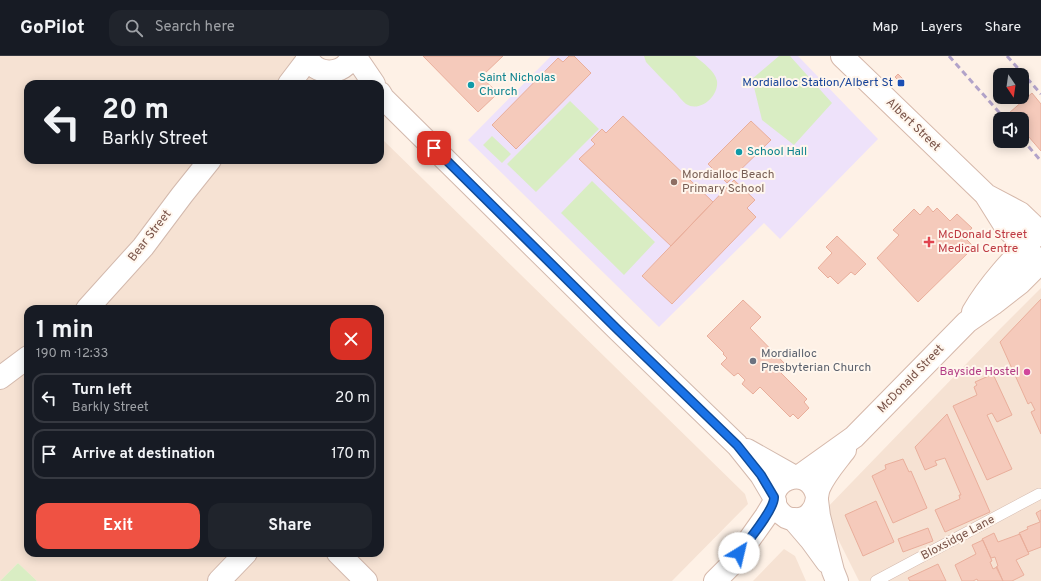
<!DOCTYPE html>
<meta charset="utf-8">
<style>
:root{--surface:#171b24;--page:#20242c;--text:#f1f3f6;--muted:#9ea1a6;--line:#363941;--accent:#ef5243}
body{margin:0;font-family:Overpass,sans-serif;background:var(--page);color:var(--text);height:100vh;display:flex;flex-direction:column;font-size:15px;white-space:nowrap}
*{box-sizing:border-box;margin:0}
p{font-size:13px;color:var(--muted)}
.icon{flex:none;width:22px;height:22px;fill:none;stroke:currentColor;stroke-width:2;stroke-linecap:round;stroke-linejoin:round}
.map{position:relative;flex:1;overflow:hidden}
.details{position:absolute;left:24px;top:249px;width:360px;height:252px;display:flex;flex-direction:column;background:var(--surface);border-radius:12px;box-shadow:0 2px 10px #0003}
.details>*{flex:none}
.top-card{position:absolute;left:24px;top:24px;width:360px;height:84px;border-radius:12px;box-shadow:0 2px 10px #0003;background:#171b24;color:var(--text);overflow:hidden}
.needle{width:26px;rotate:167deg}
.buttons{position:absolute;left:993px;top:12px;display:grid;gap:8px}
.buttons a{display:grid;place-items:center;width:36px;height:36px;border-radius:8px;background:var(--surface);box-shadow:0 2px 10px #0003;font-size:20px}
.pin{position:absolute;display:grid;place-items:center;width:34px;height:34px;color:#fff;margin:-17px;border-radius:8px;box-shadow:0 2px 6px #0006}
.me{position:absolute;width:44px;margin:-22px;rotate:36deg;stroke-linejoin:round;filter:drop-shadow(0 0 3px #0008)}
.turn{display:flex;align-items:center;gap:14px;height:84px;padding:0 12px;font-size:18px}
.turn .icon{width:52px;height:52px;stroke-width:2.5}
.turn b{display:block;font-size:28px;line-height:34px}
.round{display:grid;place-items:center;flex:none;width:42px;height:42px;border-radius:12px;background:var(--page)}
.summary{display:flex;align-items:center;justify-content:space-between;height:68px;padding:0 12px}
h1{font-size:24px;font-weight:700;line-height:30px}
.cta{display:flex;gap:8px;margin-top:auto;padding:8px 12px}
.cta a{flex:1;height:46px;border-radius:12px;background:var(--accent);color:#fff;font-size:16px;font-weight:700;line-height:46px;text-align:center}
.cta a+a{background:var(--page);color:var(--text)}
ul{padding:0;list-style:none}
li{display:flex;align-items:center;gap:12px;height:50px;margin:0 8px 6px;padding:0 4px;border:2px solid var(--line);border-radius:12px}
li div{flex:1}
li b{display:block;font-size:15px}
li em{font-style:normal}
header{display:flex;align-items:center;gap:24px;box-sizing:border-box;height:56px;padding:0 20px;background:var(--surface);border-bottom:1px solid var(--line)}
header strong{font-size:19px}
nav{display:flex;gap:22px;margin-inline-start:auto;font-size:14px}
.search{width:280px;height:36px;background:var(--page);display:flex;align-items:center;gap:10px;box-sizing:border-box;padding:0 14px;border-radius:12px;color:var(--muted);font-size:15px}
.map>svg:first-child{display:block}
</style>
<header>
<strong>GoPilot</strong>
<div class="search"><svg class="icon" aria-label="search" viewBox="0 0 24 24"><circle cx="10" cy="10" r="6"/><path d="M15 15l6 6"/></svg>Search here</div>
<nav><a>Map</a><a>Layers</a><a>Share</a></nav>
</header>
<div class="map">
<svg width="1041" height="525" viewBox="0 0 1041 525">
<rect width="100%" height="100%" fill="#fef1e6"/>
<path fill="#f6e2d3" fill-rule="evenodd" d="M0,0H297L325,28H28V104H380V81L745,438L748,448L672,525H37L18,507L0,525ZM28,253H380V497H28Z
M1041,232V525H859L824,455L998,275Z
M784,493L795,500L806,525H753Z"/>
<path fill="#eee2fa" d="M551,0H798L878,83L780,183L764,167L659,271L468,84Z"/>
<path fill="#d9edc3" d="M644,0H695C703,7 715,15 717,25C719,40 700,57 686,48C682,45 678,39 674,35C664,25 655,16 646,6Z
M779,0H790L832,47L794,89L762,64L752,23Z
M570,45L599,73L536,136L507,108Z
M492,80L511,98L502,107L483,89Z
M592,125L655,186L624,219L561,157Z
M18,507L37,525H0Z"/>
<path fill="#f5cabb" stroke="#e9ae9b" d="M423,0H503L481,21L498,37L478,56Z
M569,0H574L591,17L516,93L492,69L558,2L563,6Z
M898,18L904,24L901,27L895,21Z
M1032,37L1041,48V95L1022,73V63H1013L1009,57Z
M623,60L713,146L671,190L579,103L595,88L591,84L602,73L606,77Z
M751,65L771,84L727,127L708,108Z
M734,124L755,144L747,152L756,161L672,248L642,220Z
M928,150L933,156L937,152L950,165L957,158L972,172L964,181L974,191L918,246L877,202L899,179L893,174L914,153L920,159Z
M837,180L866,208L855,219L851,216L838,228L830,220L828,222L818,212L832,197L826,191Z
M1041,243V378L1031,356L1035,354L1031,346L1028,348L1000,286Z
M743,244L761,261L750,272L787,310L781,317L807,343L804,346L809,352L798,363L793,358L790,361L760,331L753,338L742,328L745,324L738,317L734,320L721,308L727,302L723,298L724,297L707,280Z
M993,318L1012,359L997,366L992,357L987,359L1012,413L987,424L953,350L977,339L974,331L977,329L975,326Z
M947,358L990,456L945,476L935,454L960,443L959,439H961L945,402L935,405L937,409L925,414L915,391Z
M903,403L909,416L911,415L927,452L893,467L872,420L886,413L885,409Z
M876,445L894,486L863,500L845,459Z
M1041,454V491L1028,496L1019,477L1028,473L1027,471L1040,466L1036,457Z
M928,472L933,485L903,496L898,483Z
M994,477L998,486L1020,478L1029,498L1016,504L1024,519L1012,525H1003L996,511L998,510L995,501L991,502L982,483Z
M983,484L992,505L990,506L993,513L997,511L1003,525H978L977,523L973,525H962L955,509L976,498L972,489Z
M938,508L946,525H910L908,522Z"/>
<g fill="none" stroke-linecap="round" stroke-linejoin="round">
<g stroke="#d3b9ad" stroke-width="12">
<path id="lane" d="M876,525L1039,438"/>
</g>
<g stroke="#d3b9ad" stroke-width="24">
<path id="street" d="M307,0C315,21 344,20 352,0
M355,0L374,28
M289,28L308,3
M380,37L383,42L618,274L737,389L761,419L774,441
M87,253L143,191L182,139L210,104
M0,322L28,301
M747,394L795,421
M817,444L819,460L833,515L837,525
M793,463L811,484L827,506
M338,497L366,525
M219,525L246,497"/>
</g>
<g stroke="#d6b8aa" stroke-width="24">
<path id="secondary" d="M842,0L985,138L1005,170L1040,207
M986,139L1020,157L1041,177
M973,256C991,225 1016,200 1041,174
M798,421L854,381L967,266L993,248L1020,227L1041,206
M817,440C808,404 760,427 778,454C782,459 787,463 793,463C801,464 808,461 812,455C818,448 816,440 819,432C825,418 836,406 845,394
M715,525L732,508L766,460L775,445"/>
</g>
<use href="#lane" stroke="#fff" stroke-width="11"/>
<use href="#street" stroke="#fff" stroke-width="22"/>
<use href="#secondary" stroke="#fff" stroke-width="22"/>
<path stroke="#b2a3c9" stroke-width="3" stroke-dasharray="6 4" stroke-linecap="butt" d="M949,0L1005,63
M1007,0L1041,38
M1022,83L1041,105"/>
</g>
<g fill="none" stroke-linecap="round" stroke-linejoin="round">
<g stroke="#114b97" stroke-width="10">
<path id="route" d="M434,92L618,274L737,389L761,419L774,441C775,453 747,486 739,497"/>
</g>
<use href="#route" stroke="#1a73e8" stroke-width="7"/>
</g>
<rect fill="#1a4fb4" stroke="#fff6ed" stroke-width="1.5" x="897" y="23" width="8" height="8" rx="2"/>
<g fill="#0f9aa8" stroke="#fff6ed" stroke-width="1.5">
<circle cx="471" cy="29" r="4"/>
<circle cx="739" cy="96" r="4"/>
</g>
<circle fill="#8d6e63" stroke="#fff6ed" stroke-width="1.5" cx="674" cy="126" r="4"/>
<path fill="#e0444e" stroke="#fff6ed" stroke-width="1.5" d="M927 180h4v4h4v4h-4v4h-4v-4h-4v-4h4z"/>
<circle fill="#6b7280" stroke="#fff6ed" stroke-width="1.5" cx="753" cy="305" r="4"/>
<circle fill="#d1479c" stroke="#fff6ed" stroke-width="1.5" cx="1027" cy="316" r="4"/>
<g text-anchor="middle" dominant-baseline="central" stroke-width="4" stroke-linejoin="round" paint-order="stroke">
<g font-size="12" fill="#0d838f" stroke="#fff6ed" text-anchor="start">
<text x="479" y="22">Saint Nicholas<tspan x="479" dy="14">Church</tspan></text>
<text x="747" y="96">School Hall</text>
</g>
<g font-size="12" fill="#164399" stroke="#fff6ed" text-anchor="end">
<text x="893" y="27">Mordialloc Station/Albert St</text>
</g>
<g font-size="12" fill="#795348" stroke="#fff6ed">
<text transform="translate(913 69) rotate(44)">Albert Street</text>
<text transform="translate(150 180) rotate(-52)">Bear Street</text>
<text transform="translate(911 323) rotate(-46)">McDonald Street</text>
<text transform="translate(958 482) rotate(-28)">Bloxsidge Lane</text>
</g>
<g font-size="12" fill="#785e54" stroke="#fff6ed" text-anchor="start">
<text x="682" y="119">Mordialloc Beach<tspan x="682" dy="14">Primary School</tspan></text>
</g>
<g font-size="12" fill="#be3a42" stroke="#fff6ed" text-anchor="start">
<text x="938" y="179">McDonald Street<tspan x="938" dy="14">Medical Centre</tspan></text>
</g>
<g font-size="12" fill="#5b616d" stroke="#fff6ed" text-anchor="start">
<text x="761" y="298">Mordialloc<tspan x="761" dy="14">Presbyterian Church</tspan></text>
</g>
<g font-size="12" fill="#b23c85" stroke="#fff6ed" text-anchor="end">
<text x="1019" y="316">Bayside Hostel</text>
</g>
</g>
</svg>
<div class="buttons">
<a><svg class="needle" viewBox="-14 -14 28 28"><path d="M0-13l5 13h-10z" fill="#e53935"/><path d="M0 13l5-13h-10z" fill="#9ea1a6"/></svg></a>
<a><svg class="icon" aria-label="sound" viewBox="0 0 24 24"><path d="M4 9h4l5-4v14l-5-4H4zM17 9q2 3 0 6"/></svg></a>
</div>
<div class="pin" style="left:434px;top:92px;background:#d93025"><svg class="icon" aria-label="arrive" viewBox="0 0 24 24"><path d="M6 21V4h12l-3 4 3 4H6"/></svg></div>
<svg class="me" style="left:739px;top:497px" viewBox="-20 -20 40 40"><circle r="19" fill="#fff"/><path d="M0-13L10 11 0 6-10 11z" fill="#1a73e8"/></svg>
<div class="top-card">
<div class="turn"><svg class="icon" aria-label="left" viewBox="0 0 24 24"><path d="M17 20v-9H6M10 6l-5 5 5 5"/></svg><div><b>20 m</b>Barkly Street</div></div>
</div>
<section class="details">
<div class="summary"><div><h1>1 min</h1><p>190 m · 12:33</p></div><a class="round" style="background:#d93025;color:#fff"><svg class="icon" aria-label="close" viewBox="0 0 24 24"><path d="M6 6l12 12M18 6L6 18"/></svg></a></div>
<ul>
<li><svg class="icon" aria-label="left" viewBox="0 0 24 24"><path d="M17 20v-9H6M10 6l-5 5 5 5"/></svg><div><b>Turn left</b><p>Barkly Street</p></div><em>20 m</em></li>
<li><svg class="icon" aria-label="arrive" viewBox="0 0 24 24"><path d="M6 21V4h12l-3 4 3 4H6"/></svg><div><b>Arrive at destination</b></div><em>170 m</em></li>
</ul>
<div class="cta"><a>Exit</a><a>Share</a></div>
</section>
</div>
